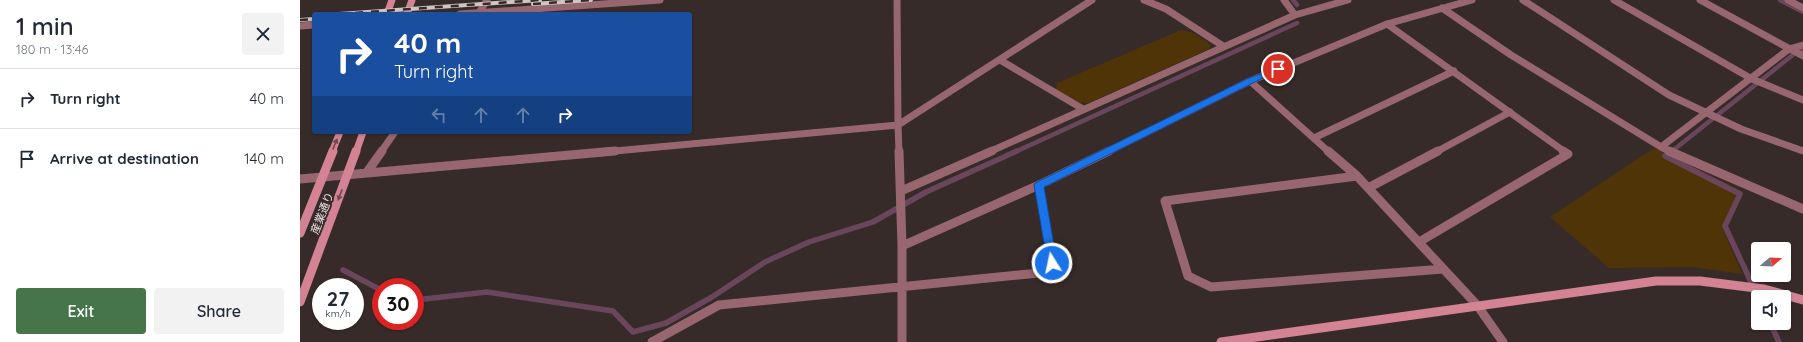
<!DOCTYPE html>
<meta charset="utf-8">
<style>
:root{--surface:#fff;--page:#f2f2f3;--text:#1f2937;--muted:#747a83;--line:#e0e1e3;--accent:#457548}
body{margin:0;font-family:Quicksand,"Noto Sans JP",sans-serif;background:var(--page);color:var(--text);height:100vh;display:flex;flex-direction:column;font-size:15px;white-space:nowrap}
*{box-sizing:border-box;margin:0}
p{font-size:13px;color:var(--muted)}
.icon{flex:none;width:22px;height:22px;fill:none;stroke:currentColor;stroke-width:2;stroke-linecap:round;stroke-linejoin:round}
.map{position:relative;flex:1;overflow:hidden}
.panel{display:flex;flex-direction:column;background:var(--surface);width:300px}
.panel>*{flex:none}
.banner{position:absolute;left:12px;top:12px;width:380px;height:122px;border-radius:4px;box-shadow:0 1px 3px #0004;background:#1a4fa0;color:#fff;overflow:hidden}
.needle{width:26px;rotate:71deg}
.tools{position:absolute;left:1451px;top:242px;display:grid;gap:8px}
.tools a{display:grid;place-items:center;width:40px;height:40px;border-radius:4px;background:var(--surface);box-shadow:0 1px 3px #0004;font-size:20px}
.speed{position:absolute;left:12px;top:278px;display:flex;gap:8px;font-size:20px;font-weight:700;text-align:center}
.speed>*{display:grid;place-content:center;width:52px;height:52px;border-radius:50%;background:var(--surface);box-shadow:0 1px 3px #0004;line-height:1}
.speed small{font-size:10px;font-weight:400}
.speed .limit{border:6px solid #d22;background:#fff;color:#111}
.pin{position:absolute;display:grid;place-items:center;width:34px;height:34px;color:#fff;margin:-17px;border:2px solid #fff;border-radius:50%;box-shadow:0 1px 4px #0007}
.me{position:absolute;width:44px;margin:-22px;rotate:350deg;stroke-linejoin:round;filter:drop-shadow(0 0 3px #0008)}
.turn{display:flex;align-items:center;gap:14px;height:84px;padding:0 16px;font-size:18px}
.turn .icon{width:52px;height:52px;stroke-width:2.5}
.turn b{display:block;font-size:28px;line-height:34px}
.lanes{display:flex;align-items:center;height:38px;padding:0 16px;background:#0003;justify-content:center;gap:20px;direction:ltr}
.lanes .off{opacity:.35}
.round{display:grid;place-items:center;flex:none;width:42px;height:42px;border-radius:4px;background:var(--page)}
.summary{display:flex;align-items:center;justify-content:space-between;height:68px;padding:0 16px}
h1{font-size:24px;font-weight:600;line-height:30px}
.action{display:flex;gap:8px;margin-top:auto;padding:8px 16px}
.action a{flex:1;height:46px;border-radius:4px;background:var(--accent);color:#fff;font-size:16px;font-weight:600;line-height:46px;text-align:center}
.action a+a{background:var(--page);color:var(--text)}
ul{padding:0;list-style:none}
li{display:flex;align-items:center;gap:12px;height:60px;padding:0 16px;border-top:1px solid var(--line)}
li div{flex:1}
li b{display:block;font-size:15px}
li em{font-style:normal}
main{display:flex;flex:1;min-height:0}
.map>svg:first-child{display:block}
</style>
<main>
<section class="panel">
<div class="summary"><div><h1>1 min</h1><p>180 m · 13:46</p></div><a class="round"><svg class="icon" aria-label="close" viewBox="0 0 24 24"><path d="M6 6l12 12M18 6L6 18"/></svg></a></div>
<ul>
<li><svg class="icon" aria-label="right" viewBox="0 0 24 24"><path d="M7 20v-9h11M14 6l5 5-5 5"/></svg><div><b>Turn right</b></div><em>40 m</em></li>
<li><svg class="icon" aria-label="arrive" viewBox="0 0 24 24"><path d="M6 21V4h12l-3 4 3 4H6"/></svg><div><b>Arrive at destination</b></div><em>140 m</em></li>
</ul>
<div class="action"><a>Exit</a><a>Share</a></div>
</section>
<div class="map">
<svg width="1503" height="342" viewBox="0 0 1503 342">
<rect width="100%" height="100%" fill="#372b29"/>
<path fill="#4f3407" d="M881,30L891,32L910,44L909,49L788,103L778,102L756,89L757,83Z
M1354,148L1442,191L1423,229L1442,274L1392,267L1309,268L1250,217Z"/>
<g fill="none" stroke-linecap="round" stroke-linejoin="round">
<path stroke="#6a465c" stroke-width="4.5" d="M993,0L997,5
M1480,0L1503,12
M715,152L997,23
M1371,152L1494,54L1503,51"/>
<path stroke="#6a465c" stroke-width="5.5" d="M1372,151L1365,156L1440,194L1425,226L1458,297
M43,270L81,290
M115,297L124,299L187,292L313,311L333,332L366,323L412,297L465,262L509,242L573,222L626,192L717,151
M1470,323L1479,342"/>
<path stroke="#98666f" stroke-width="7" d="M844,0L866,9L923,46
M1223,0L1369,95L1441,129L1503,151
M1314,0L1452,79L1503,100
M1400,0L1503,56
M1488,0L1503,8
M1142,8L1211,55L1361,147L1371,152
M160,14L360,0
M178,14L187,0
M995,15L1048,0
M1087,24L1265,152
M0,26L14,25
M700,60L783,109
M950,81L1029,152
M1014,138L1154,71
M1361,147L1489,49L1503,45
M81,152L95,132
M304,152L598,125L597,0
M599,152L598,125L792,0
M689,152L995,15L984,0
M807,152L950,81L1087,24L1172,0
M1136,152L1210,112"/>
<path stroke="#98666f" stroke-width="9" d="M599,151L602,246
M1028,151L1057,176L1177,305L1203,342
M1369,151L1503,209
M67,172L82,151
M1057,176L865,201L888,276L911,287L1143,269
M0,179L315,151
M1068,188L1138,151
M601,191L692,151
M1119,242L1268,154L1263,151
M352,342L419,305L739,273L752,263L739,185
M602,342V246L739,185L809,151"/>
<path stroke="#d38393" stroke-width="7" d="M87,14L92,0
M107,14L112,0
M32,152L40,132
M56,152L63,132"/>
<path stroke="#d38393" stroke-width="9" d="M0,233L33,151
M0,302L56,151
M921,342L1356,281H1400L1464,289L1503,300"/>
<g stroke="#cec5c4" stroke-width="4">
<path id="rail" d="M233,4L291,0
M39,14L240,0
M0,20L14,19"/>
</g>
<use href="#rail" stroke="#372b29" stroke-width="2.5" stroke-dasharray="8" stroke-linecap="butt"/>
</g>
<defs><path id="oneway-solid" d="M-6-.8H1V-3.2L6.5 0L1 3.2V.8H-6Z"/></defs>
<g fill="#6e4a4e">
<use href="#oneway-solid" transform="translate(35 144) rotate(-68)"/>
<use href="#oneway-solid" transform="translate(40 195) rotate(111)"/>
</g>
<path fill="#1a73e8" stroke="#114b97" d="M975,68L981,69L744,187L757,263L756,266H748L734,185L735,183L947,79Z"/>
<g text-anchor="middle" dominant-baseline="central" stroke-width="4" stroke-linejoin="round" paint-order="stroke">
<g font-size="11" fill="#ede5e4" stroke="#372b29">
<text transform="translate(22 213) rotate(-69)">産業通り</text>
</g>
</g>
</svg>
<div class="tools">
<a><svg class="needle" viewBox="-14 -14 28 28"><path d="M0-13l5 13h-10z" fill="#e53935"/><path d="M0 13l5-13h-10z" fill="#747a83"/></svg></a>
<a><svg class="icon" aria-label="sound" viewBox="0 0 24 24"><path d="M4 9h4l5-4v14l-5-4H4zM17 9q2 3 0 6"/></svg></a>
</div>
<div class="speed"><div>27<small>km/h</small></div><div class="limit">30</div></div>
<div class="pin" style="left:978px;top:69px;background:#d93025"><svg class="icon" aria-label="arrive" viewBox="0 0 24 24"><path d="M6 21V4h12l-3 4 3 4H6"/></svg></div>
<svg class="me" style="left:752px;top:263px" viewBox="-20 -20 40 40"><circle r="17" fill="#1a73e8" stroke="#fff" stroke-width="3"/><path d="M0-11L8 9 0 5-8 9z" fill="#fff"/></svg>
<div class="banner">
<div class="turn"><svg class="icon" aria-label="right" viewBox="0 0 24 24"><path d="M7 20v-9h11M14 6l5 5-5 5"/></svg><div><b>40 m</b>Turn right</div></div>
<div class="lanes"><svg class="icon off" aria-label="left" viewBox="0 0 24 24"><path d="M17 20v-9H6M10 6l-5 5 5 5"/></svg><svg class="icon off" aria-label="ahead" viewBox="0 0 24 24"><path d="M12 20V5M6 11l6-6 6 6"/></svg><svg class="icon off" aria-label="ahead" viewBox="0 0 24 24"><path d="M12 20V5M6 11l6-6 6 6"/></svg><svg class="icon" aria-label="right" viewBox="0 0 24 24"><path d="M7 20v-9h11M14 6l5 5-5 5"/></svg></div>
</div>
</div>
</main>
